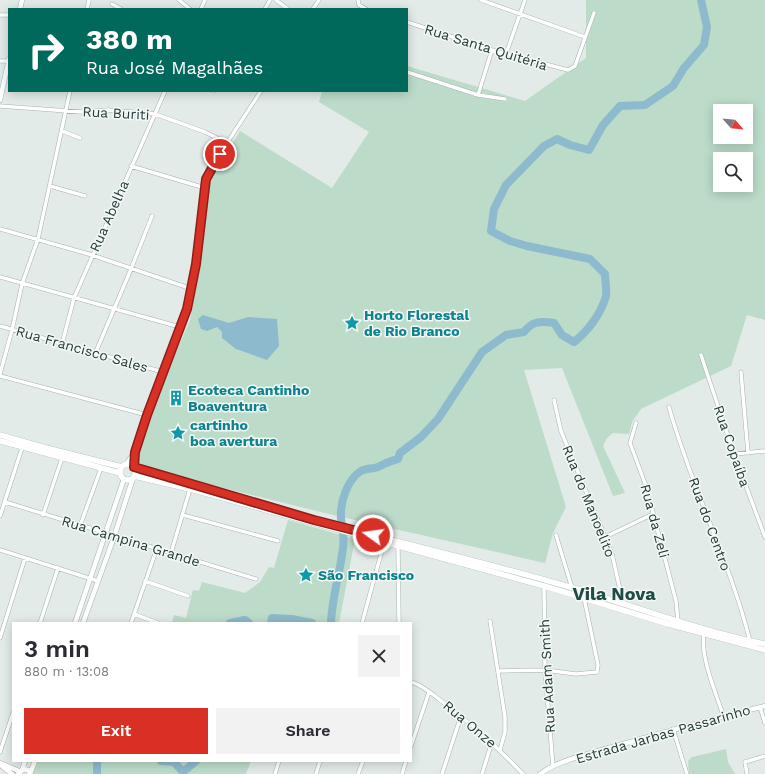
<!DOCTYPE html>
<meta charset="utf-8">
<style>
:root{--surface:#fff;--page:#f2f2f3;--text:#2b2b33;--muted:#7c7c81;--accent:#d93025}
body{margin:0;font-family:"Work Sans",sans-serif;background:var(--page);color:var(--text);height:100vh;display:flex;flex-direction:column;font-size:15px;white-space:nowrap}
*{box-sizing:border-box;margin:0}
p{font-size:13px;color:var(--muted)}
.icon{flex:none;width:22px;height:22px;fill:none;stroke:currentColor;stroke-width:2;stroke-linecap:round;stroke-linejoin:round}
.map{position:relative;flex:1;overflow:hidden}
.details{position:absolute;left:12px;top:622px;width:400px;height:140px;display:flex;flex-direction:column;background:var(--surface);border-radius:0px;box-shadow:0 2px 10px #0003}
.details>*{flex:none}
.guide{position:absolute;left:8px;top:8px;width:400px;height:84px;border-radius:0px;box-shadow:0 2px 10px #0003;background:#00695c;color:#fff;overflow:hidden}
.needle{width:26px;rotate:117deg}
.controls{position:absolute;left:713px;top:104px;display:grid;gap:8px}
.controls a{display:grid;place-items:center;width:40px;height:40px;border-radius:0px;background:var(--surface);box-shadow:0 2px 10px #0003;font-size:20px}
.pin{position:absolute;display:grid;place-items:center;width:34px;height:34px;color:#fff;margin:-17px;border:2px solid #fff;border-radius:50%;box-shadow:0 1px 4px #0007}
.me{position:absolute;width:44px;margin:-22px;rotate:284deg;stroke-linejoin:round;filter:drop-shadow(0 0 3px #0008)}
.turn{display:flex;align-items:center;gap:14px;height:84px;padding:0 12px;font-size:18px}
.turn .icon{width:52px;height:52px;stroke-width:2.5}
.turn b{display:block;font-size:28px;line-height:34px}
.round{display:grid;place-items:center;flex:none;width:42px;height:42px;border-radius:0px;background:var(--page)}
.head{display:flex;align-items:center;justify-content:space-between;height:68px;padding:0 12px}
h1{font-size:24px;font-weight:600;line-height:30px}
.button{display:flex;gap:8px;margin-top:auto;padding:8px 12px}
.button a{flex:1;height:46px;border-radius:0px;background:var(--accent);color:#fff;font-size:16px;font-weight:600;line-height:46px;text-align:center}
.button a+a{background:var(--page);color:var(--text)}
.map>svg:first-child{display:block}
</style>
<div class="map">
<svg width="765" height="774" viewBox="0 0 765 774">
<rect width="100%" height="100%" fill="#e2ebe8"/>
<path fill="#bcdbc9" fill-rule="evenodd" d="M586,0H765V320L747,315L731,366L641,409L632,422L629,434L613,433L607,438L603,446L625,493L613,496L562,368L524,370L566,507L553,533L545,563L337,516L171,475L137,462L134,458L153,406L190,320L196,286L208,189L213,175L240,131L332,188L369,132L319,102L322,91H407V66L525,101L586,58ZM720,111H746V137H720ZM720,159H746V185H720Z
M288,520L355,539L339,623H172L174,615L186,618L193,590L199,591L202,582L245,593L260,582L269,567L274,568Z
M726,749L728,762L735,774H689L688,761L692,757Z
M38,761H251L246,774H33Z"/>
<path fill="#8dbacc" d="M203,315L229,323L248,317L277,319L279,346L267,360L236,349L222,338V332L217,327L207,331L201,329L198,319Z"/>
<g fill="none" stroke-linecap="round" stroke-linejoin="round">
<path stroke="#8dbacc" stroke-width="8" d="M230,623L245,620L249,623
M271,623L272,618L292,619L312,623
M331,623C332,597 340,573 343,548C345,537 342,528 341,518C340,502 347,480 361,471C366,468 373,469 378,467C387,462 388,462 398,459L400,453L421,437L438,419L482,352L506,335L524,332C532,321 540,321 554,323L562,335L574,342C588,331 601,314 606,296C607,289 605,281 605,274L590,259L527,246L510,241L491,231L494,209L506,185L544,146L557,139L570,145L589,150L603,125L620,106L645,105L673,86L684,68L704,45L707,27L701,0
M97,761V774
M161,761L174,762L183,772L196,761"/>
<g stroke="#a5b3b0" stroke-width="4.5">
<path id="minor" d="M179,0L190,9
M276,0L288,9
M358,0L359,5L366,9
M481,0L585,37
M112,4L121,9
M87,9L89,0
M201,9L205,0
M265,9L270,0
M313,9L319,0
M0,15H9
M407,22L492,50L568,70L575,66L594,13
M506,54L525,0
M0,61H9
M407,72L478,95L505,99
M213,91H214
M478,95L492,50
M0,106L82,112L108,110L155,114L205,132L227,143
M62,131L80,138
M131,166L205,188
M50,186L85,196
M0,229L92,255L192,289
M0,277L180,327
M0,326L163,372
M62,344L74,298L165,91
M95,354L131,269L152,216
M701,355L734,454L765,537
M741,372L748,453
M0,374L12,330L22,284L38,239L70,91
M0,376L147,415
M554,400L561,431L612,554L623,603
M669,407C691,487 730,561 750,641
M636,423L630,443L646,486L676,601L678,621
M734,454L765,451
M126,464C138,448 141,430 148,411C167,363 189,316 196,264C201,233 198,194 212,166L261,91
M134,467L135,453
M5,502L256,579
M43,515L62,458
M183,515L278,541
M0,516L22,448
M80,526L101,468
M556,535L572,588
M605,537L653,514
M398,547L399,623
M0,550L98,581
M171,553L190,489
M145,581L188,596
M544,586L545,670L553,766
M134,614L158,623
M490,621L505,717V732L500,750
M40,623L58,568
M131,623L157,548
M362,623L384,543
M704,634C700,657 716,693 723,715
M0,638L25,558
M498,671L545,670L576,674L597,672L598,665L584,598
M411,682C422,685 431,693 440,700C470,722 497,747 523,774
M760,707L765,723
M673,729L687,774
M411,746L429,692
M0,752L13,713
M275,774L279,761
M316,774L320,761
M358,774L363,761
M402,774L406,761
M442,774L461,716
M482,774L492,742
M747,774L745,762L765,756"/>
</g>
<g stroke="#a5b3b0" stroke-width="5.5">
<path id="tertiary" d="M20,9L22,0
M0,100L9,59
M75,623L124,479
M83,623L114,537L133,478
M0,763L19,771
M2,766L12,774
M22,770L25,761
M18,774L24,769L28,770L30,774
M30,774L35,761
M540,774C559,760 586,755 609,748C661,733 712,719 765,706"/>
</g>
<g stroke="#a1b6b1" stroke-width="6">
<path id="secondary" d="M0,435L46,448L122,467
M0,441L120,473
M120 472a8 8 0 1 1 16 0a8 8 0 1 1-16 0Z
M135,469L270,507
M134,476L190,489L544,586L668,624L765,650
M347,529C423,548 498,566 573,588C637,607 700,631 765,644"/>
</g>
<use href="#minor" stroke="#fff" stroke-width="3.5"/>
<use href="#tertiary" stroke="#fff" stroke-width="4.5"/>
<use href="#secondary" stroke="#fff" stroke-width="5.5"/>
</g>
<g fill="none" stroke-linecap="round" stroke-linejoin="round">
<g stroke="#8d1f18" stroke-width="10">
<path id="route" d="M220,154L206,179L196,264L187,309L147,415L135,452L134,467L314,520L373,535"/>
</g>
<use href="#route" stroke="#d93025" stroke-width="7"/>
</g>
<defs>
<g id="sight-bare" transform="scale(1.2)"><path d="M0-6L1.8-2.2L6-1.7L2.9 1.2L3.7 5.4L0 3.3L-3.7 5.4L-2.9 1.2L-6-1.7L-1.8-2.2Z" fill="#0f9aa8" stroke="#f2f8f6" stroke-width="2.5" paint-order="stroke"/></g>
<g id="building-bare" transform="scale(1.2)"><path d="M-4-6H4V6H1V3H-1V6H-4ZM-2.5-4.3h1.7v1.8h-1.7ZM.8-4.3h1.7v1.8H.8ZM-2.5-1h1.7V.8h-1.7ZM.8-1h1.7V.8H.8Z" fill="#0f9aa8" stroke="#f2f8f6" stroke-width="2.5" paint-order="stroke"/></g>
</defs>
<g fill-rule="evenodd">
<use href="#sight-bare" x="352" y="323"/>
<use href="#building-bare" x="176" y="398"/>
<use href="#sight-bare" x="178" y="433"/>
<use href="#sight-bare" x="306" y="575"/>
</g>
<g text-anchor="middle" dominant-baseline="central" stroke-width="3" stroke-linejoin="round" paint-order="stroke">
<g font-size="14" fill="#233b38" stroke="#f2f8f6">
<text transform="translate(486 47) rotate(17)">Rua Santa Quitéria</text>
<text transform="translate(116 113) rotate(3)">Rua Buriti</text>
<text transform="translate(109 216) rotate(-66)">Rua Abelha</text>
<text transform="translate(82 349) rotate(16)">Rua Francisco Sales</text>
<text transform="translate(732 446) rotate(71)">Rua Copaíba</text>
<text transform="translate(589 501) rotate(68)">Rua do Manoelito</text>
<text transform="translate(655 521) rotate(75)">Rua da Zeli</text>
<text transform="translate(710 524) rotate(70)">Rua do Centro</text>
<text transform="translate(131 541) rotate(17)">Rua Campina Grande</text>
<text transform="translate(547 676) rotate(-93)">Rua Adam Smith</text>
<text transform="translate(470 724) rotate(40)">Rua Onze</text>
<text transform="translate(663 734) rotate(-16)">Estrada Jarbas Passarinho</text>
</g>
<g font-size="14" font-weight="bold" fill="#0d838f" stroke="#f2f8f6" text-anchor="start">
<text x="364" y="315">Horto Florestal<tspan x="364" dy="16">de Rio Branco</tspan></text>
<text x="188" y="390">Ecoteca Cantinho<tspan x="188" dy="16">Boaventura</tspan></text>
<text x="190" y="425">cartinho<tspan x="190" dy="16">boa avertura</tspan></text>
<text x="318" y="575">São Francisco</text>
</g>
<g font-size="18" font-weight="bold" fill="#204b47" stroke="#f2f8f6">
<text x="614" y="593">Vila Nova</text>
</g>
</g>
</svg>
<div class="controls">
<a><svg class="needle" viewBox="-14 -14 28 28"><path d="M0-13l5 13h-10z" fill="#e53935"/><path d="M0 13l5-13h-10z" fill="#7c7c81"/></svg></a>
<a><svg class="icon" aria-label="search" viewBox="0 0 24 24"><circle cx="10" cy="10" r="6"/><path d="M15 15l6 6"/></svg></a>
</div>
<div class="pin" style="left:220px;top:154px;background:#d93025"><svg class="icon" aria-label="arrive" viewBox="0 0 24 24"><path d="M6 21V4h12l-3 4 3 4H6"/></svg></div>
<svg class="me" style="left:373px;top:535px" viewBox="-20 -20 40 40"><circle r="17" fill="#d93025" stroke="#fff" stroke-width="3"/><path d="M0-11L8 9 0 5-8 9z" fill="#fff"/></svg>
<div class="guide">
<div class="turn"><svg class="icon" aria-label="right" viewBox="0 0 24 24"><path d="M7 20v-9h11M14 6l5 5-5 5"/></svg><div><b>380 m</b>Rua José Magalhães</div></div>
</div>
<section class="details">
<div class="head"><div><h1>3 min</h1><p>880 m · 13:08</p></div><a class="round"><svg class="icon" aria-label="close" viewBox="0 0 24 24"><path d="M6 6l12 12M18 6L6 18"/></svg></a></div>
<div class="button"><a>Exit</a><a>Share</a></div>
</section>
</div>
